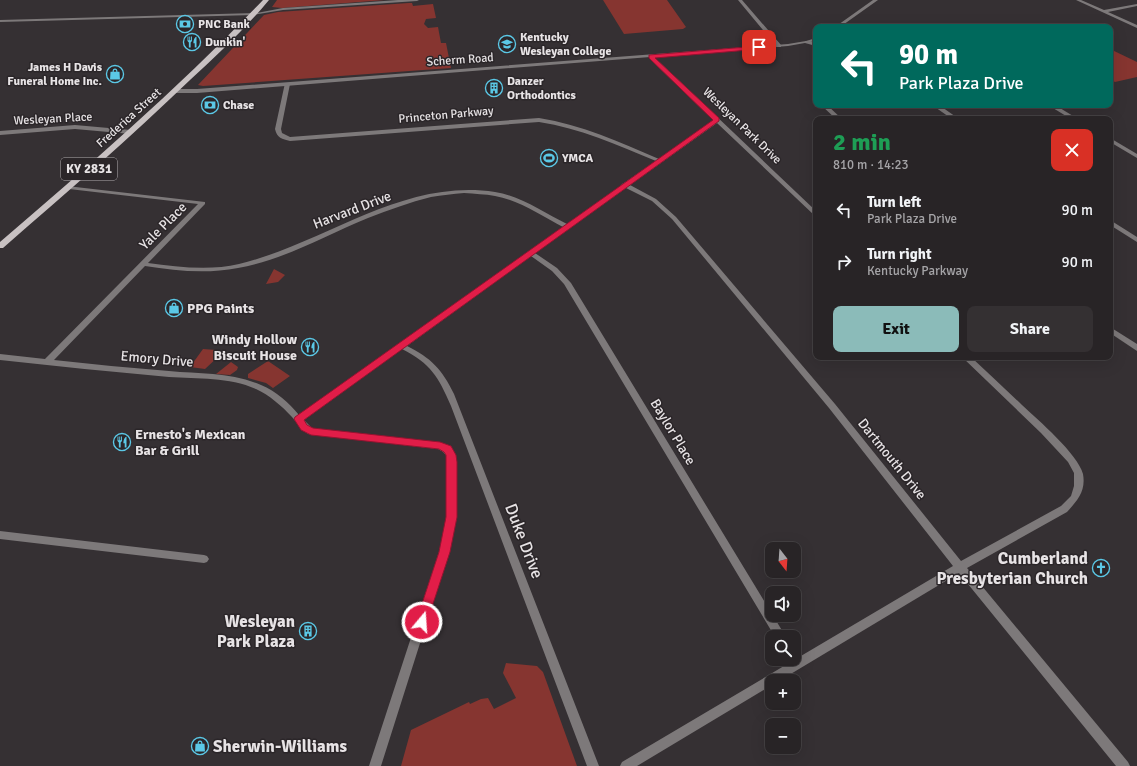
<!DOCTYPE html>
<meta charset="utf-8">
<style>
:root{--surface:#282426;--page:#343032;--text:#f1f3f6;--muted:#a5a4a7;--line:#444143;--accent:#8bbbb9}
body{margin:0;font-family:Signika,sans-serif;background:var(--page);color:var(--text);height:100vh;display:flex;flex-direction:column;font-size:15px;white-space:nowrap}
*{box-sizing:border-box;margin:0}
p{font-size:13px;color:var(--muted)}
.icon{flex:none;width:22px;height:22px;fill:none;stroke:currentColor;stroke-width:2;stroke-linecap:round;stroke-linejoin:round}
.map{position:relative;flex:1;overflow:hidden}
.drawer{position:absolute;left:813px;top:116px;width:300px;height:244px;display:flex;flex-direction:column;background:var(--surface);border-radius:8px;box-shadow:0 4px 16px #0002,0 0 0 1px var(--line)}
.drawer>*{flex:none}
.banner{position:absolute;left:813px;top:24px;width:300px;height:84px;border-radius:8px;box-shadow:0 4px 16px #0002,0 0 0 1px var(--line);background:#00695c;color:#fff;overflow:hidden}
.needle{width:26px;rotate:163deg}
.buttons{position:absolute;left:765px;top:542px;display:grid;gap:8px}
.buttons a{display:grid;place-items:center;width:36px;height:36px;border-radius:8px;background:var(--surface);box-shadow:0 4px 16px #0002,0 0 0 1px var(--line);font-size:20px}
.pin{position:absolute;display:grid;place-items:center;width:34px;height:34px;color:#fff;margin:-17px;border-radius:8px;box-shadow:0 2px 6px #0006}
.me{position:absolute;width:44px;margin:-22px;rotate:18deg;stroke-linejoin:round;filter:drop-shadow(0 0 3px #0008)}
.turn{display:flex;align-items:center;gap:14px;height:84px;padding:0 20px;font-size:18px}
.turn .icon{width:52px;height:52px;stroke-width:2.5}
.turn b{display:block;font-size:28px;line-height:34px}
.round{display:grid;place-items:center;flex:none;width:42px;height:42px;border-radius:8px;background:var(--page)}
.summary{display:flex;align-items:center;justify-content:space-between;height:68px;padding:0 20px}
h1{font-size:24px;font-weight:800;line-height:30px;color:#1e9e55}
.action{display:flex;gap:8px;margin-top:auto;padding:8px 20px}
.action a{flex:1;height:46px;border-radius:8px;background:var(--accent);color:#111;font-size:16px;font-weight:800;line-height:46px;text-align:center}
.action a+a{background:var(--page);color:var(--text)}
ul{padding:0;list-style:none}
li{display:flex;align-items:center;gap:12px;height:52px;padding:0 20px}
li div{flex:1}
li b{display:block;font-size:15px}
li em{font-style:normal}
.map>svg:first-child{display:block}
</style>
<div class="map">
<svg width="1137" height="766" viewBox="0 0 1137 766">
<rect width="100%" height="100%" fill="#353033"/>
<path fill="#863530" d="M277,0H385L282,8L272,7Z
M603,0H667L686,27L683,29L624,34Z
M409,3H412L413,6L433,4L436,18L426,19L424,24L428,28L438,27L441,43H446L451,68L203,86L198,85L264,15L278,12Z
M1110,49L1137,62V77L1115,82L1110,79Z
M274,269L285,275L278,282L266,284Z
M203,349L216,350L214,354L220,355L205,369L190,367Z
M268,361L290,376L273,388L266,383L248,378V374Z
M231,362L238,367L237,370L230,375L216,374Z
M506,663L537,666L543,672L577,766H401L411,730L469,702L470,704L481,699L488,698L494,709L516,698L503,673Z"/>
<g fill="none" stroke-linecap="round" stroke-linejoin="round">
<path fill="#7d797a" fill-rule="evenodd" d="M398,0H419L417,1L283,10L253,15L251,14L283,8Z
M738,0H742L781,45V47H777Z
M1076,0H1081L1104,10L1137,4V6L1108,12L1137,25V28Z
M807,41L816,43V46L805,43V41Z
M649,56H653L816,211V216L814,215L717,123L630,185L656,199L676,217L835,404L961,561L1061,506L1071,496L1074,486V473L1068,462L1041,433L962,357H971C988,373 1005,389 1022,405C1038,420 1078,454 1083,474C1086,491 1078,500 1067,512L967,568L1128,762L1130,766H1116L959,573L779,681H772V685L637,766H620L622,762L953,566L829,408L672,219L652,201L626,188L535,253L557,268L571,283L786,637H775L564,284L552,271L531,256L407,346C431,358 442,369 454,394L599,766H587L451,406C438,376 431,364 402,349L304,420L313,429L440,443L452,450L456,462L457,517L449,552L381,766H369L439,552L447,517L448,462C447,455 444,452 438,449L308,434C301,429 297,423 292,417C282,406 269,395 256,389C229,377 198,379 169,377C113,372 56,366 0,360V354L45,359L198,204L69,189L66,187L67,186L205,202V204L148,263C177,267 210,271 239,264C326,243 402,178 495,192C521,196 544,213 567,224L621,186L622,184L624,183L656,161C617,145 580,128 539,122L290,141C282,139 277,138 275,129L285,83L290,84L281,129L282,133L290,137L539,118C582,125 620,142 659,159L714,120L649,58ZM464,193C475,194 485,194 495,196C519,200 542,216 563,227L299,415C289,403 276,391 261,385C232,372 200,374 169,371C130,368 92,364 54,360L145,266C176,271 207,274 238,268C284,260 326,235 368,218C389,210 410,202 431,197C442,195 453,194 464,193Z
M821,105H827L842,119H836Z
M932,105H939L959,119H952Z
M1048,105H1055L1078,119H1071Z
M75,125L131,130L134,132L131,134L75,129L0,135V131Z
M1110,138L1137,154V158L1110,142Z
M1110,220L1137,237V242L1110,225Z
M1110,327L1137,344V351L1110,333Z
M0,531L204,555L207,556L209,559L207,562L204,563L0,539Z"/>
<path fill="#7d797a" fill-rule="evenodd" d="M873,0H878L840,27H835Z
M255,13V15H253L0,22V20Z
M816,38V41L788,46L197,93H176L173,91L176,89H197L788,44L806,41Z"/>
<path fill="#c8c1c2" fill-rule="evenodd" d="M263,0H269C245,29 217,55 190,80C130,138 66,193 3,248H0V242C91,164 181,86 263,0Z"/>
</g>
<path fill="#e11d48" stroke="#92132f" d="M759,46L762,47L761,49L655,58L719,118V121L304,420L307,425L313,428L440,442L451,446L456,455L457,462V517L450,552L427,622L426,626L422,627L417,626L416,622L439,552L446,517V455L444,452L439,449L311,435L301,430L294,419L295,417L713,120L649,58V55Z"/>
<defs>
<g id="bank-ring" transform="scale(0.9)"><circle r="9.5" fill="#2b2629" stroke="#5bc8e6" stroke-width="1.5"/><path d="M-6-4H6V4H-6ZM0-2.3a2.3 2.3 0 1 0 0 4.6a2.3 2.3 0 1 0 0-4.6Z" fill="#5bc8e6"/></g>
<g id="restaurant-ring" transform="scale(0.9)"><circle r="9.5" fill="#2b2629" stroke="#5bc8e6" stroke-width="1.5"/><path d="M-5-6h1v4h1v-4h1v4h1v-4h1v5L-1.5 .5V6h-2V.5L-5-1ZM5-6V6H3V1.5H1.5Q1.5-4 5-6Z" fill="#5bc8e6"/></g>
<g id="university-ring" transform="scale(0.9)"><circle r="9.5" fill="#2b2629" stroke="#5bc8e6" stroke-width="1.5"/><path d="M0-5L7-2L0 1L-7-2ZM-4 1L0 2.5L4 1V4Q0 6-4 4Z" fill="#5bc8e6"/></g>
<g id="shop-ring" transform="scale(0.9)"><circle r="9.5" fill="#2b2629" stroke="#5bc8e6" stroke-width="1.5"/><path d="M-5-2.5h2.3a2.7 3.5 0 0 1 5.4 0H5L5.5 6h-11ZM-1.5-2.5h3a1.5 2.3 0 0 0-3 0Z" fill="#5bc8e6"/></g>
<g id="building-ring" transform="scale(0.9)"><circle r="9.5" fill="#2b2629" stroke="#5bc8e6" stroke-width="1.5"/><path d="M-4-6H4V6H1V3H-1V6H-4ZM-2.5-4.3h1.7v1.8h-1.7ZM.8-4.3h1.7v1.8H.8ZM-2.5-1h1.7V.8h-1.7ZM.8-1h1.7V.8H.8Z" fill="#5bc8e6"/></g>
<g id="stadium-ring" transform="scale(0.9)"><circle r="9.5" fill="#2b2629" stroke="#5bc8e6" stroke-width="1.5"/><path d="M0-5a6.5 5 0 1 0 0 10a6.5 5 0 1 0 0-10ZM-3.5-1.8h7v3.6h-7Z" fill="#5bc8e6"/></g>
<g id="church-ring" transform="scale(0.9)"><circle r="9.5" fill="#2b2629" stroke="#5bc8e6" stroke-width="1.5"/><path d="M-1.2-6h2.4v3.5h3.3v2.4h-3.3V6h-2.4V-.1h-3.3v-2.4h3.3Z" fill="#5bc8e6"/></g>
</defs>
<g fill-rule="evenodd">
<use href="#bank-ring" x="185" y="24"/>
<use href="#restaurant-ring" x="192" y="42"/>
<use href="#university-ring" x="507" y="44"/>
<use href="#shop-ring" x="115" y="74"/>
<use href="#building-ring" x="494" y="88"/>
<use href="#bank-ring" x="210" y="105"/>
<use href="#stadium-ring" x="549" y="158"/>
<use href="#shop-ring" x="174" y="308"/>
<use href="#restaurant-ring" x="310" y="347"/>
<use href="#restaurant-ring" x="122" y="442"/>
<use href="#church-ring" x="1101" y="568"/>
<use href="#building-ring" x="308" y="631"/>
<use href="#shop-ring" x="200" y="746"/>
</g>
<g text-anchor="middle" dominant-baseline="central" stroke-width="3" stroke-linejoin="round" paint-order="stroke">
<g font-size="12" font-weight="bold" fill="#e7e3e5" stroke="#2b2629" text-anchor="start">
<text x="198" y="24">PNC Bank</text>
<text x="520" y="37">Kentucky<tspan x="520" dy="14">Wesleyan College</tspan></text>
<text x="205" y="42">Dunkin'</text>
<text x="102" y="67" text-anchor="end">James H Davis<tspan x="102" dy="14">Funeral Home Inc.</tspan></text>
<text x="507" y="81">Danzer<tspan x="507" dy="14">Orthodontics</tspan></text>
<text x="223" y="105">Chase</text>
<text x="562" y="158">YMCA</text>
</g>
<g font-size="12" fill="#e7e3e5" stroke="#2b2629">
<text transform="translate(460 60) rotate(-4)">Scherm Road</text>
<text transform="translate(446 115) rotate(-5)">Princeton Parkway</text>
<text transform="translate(129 118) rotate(-42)">Frederica Street</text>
<text transform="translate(53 119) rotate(-3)">Wesleyan Place</text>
<text transform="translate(742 126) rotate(44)">Wesleyan Park Drive</text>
</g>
<rect fill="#2b2629" stroke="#afaaad" stroke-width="1" x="61" y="158" width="56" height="22" rx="3"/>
<g font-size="13" font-weight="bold" fill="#e7e3e5">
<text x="89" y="169">KY 2831</text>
</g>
<g font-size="14" fill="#e7e3e5" stroke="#2b2629">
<text transform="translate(352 210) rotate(-21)">Harvard Drive</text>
<text transform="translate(163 226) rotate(-45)">Yale Place</text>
<text transform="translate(157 359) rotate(5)">Emory Drive</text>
<text transform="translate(673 432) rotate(59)">Baylor Place</text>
<text transform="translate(892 459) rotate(51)">Dartmouth Drive</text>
</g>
<g font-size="14" font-weight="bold" fill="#e7e3e5" stroke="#2b2629" text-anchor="start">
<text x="187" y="308">PPG Paints</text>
<text x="297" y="339" text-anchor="end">Windy Hollow<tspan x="297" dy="16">Biscuit House</tspan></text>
<text x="135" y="434">Ernesto's Mexican<tspan x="135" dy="16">Bar &amp; Grill</tspan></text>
</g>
<g font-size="17" fill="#e7e3e5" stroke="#2b2629">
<text transform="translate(524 541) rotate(69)">Duke Drive</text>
</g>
<g font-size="17" font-weight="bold" fill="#e7e3e5" stroke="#2b2629" text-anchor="end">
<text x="1088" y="558">Cumberland<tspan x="1088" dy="20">Presbyterian Church</tspan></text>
<text x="295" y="621">Wesleyan<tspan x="295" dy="20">Park Plaza</tspan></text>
<text x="213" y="746" text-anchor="start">Sherwin-Williams</text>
</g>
</g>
</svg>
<div class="buttons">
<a><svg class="needle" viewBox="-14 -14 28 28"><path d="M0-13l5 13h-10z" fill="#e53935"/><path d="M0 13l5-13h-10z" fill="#a5a4a7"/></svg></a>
<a><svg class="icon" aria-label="sound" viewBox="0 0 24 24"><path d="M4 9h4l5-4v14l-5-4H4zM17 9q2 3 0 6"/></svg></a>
<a><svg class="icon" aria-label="search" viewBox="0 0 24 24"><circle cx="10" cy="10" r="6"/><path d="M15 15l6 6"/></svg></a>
<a>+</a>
<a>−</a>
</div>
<div class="pin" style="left:759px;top:47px;background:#d93025"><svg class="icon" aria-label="arrive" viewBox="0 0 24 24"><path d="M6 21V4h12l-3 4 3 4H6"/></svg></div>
<svg class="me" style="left:422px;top:622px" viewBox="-20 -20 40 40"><circle r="17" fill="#e11d48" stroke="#fff" stroke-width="3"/><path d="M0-11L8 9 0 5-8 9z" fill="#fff"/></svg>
<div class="banner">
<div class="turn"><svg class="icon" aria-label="left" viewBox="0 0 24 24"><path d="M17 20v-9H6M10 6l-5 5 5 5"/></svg><div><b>90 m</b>Park Plaza Drive</div></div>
</div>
<section class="drawer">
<div class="summary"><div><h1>2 min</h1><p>810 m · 14:23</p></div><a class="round" style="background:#d93025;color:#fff"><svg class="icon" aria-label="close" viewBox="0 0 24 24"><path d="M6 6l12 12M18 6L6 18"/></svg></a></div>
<ul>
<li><svg class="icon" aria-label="left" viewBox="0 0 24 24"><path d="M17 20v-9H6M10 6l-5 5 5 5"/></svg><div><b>Turn left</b><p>Park Plaza Drive</p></div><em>90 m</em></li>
<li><svg class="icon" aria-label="right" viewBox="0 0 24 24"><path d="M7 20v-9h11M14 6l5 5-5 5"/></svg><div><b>Turn right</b><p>Kentucky Parkway</p></div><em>90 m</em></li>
</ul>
<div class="action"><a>Exit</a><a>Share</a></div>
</section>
</div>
